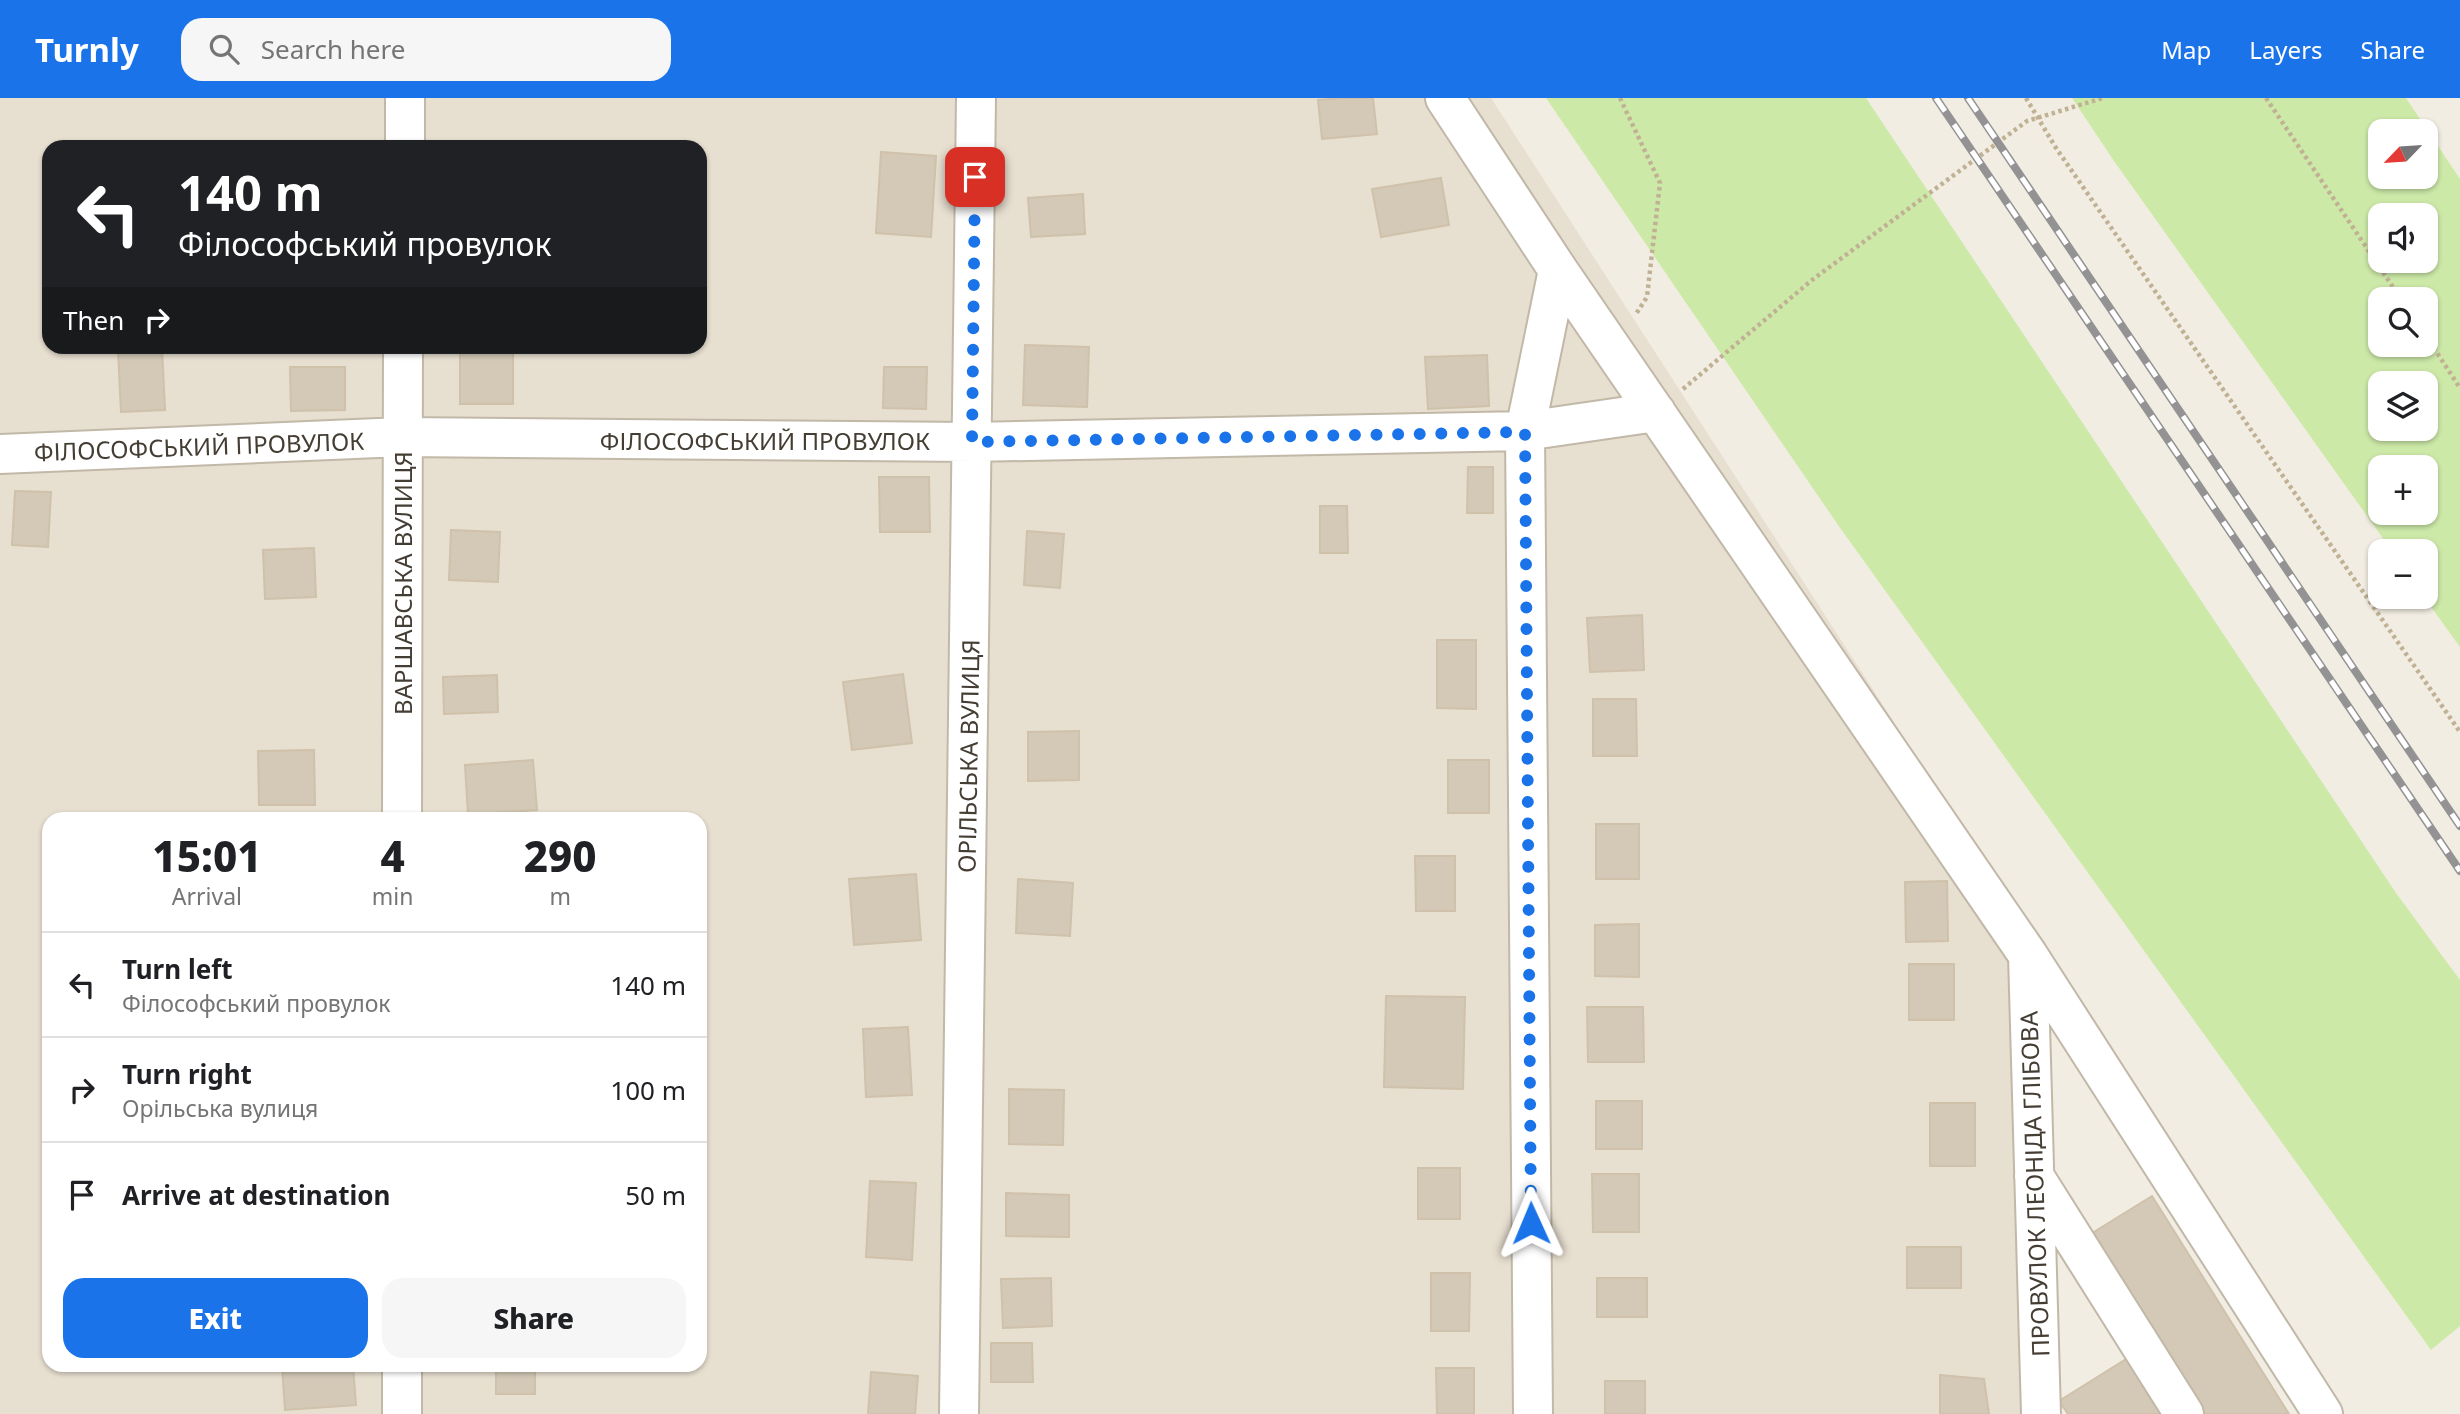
<!DOCTYPE html>
<meta charset="utf-8">
<style>
:root{--surface:#fff;--page:#f6f6f6;--text:#202124;--muted:#757577;--line:#e0e0e0;--accent:#1a73e8}
body{margin:0;font-family:"Noto Sans",sans-serif;background:var(--page);color:var(--text);height:100vh;display:flex;flex-direction:column;font-size:26px;white-space:nowrap}
*{box-sizing:border-box;margin:0}
p{font-size:23px;color:var(--muted)}
.icon{flex:none;width:38px;height:38px;fill:none;stroke:currentColor;stroke-width:2;stroke-linecap:round;stroke-linejoin:round}
.map{position:relative;flex:1;overflow:hidden}
.side{position:absolute;left:42px;top:714px;width:665px;height:560px;display:flex;flex-direction:column;background:var(--surface);border-radius:21px;box-shadow:0 2px 5px #0004}
.side>*{flex:none}
.guide{position:absolute;left:42px;top:42px;width:665px;height:214px;border-radius:21px;box-shadow:0 2px 5px #0004;background:#202124;color:#fff;overflow:hidden}
.needle{width:46px;rotate:245deg}
.fabs{position:absolute;left:2368px;top:21px;display:grid;gap:14px}
.fabs a{display:grid;place-items:center;width:70px;height:70px;border-radius:14px;background:var(--surface);box-shadow:0 2px 5px #0004;font-size:35px}
.pin{position:absolute;display:grid;place-items:center;width:60px;height:60px;color:#fff;margin:-30px;border-radius:14px;box-shadow:0 4px 10px #0006}
.me{position:absolute;width:77px;margin:-38px;rotate:359deg;stroke-linejoin:round;filter:drop-shadow(0 0 5px #0008)}
.turn{display:flex;align-items:center;gap:24px;height:147px;padding:0 21px;font-size:32px}
.turn .icon{width:91px;height:91px;stroke-width:2.5}
.turn b{display:block;font-size:49px;line-height:60px}
.then{display:flex;align-items:center;height:66px;padding:0 21px;background:#0003;gap:14px;font-size:26px}
.eta{display:flex;justify-content:space-evenly;align-items:center;height:119px;text-align:center}
.eta b{font-size:42px;font-weight:800;line-height:49px}
.cta{display:flex;gap:14px;margin-top:auto;padding:14px 21px}
.cta a{flex:1;height:80px;border-radius:21px;background:var(--accent);color:#fff;font-size:28px;font-weight:800;line-height:80px;text-align:center}
.cta a+a{background:var(--page);color:var(--text)}
ul{padding:0;list-style:none}
li{display:flex;align-items:center;gap:21px;height:105px;padding:0 21px;border-top:2px solid var(--line)}
li div{flex:1}
li b{display:block;font-size:26px}
li em{font-style:normal}
header{display:flex;align-items:center;gap:42px;box-sizing:border-box;height:98px;padding:0 35px;background:var(--accent);color:#fff}
header strong{font-size:33px}
nav{display:flex;gap:38px;margin-inline-start:auto;font-size:24px}
.search{width:490px;height:63px;background:var(--page);display:flex;align-items:center;gap:18px;box-sizing:border-box;padding:0 24px;border-radius:21px;color:var(--muted);font-size:26px}
.map>svg:first-child{display:block}
</style>
<header>
<strong>Turnly</strong>
<div class="search"><svg class="icon" aria-label="search" viewBox="0 0 24 24"><circle cx="10" cy="10" r="6"/><path d="M15 15l6 6"/></svg>Search here</div>
<nav><a>Map</a><a>Layers</a><a>Share</a></nav>
</header>
<div class="map">
<svg width="2460" height="1316" viewBox="0 0 2460 1316">
<rect width="100%" height="100%" fill="#f2ede2"/>
<path fill="#e7dfd0" fill-rule="evenodd" d="M0,0H1491L2038,847L2056,1316H0ZM49,49H700V248H49ZM49,721H700V1267H49Z"/>
<path fill="#cde9a8" fill-rule="evenodd" d="M1546,0H1866L2396,795L2460,882V1228L2431,1252L1838,427Z
M2072,0H2406L2460,81V549L2424,499L2426,453H2392L2114,63ZM2380,33H2426V79H2380ZM2380,117H2426V163H2380ZM2380,201H2426V247H2380ZM2380,285H2426V331H2380ZM2380,369H2426V415H2380Z"/>
<path fill="#d4c9b7" stroke="#cfc1aa" stroke-width="2" d="M1343,0H1373L1377,36L1322,41L1318,2Z
M881,54L936,58L931,139L876,135Z
M1441,80L1449,127L1381,139L1372,91Z
M1083,96L1085,136L1031,139L1028,100Z
M1025,247L1089,249L1087,309L1023,307Z
M460,249L513,250V306H460Z
M162,250L165,312L121,314L118,252Z
M1487,257L1489,308L1428,311L1425,259Z
M290,269H345V312L291,313Z
M884,269H927L926,311L883,310Z
M1468,369H1493V415H1467Z
M879,379H929L930,434H880Z
M15,393L51,394L48,449L12,447Z
M1320,408H1347L1348,455H1320Z
M451,432L500,434L498,484L449,482Z
M1027,433L1064,436L1060,490L1024,487Z
M314,450L316,499L265,501L263,452Z
M1642,517L1644,572L1590,574L1587,520Z
M1437,542H1476V611L1437,610Z
M903,576L912,645L852,652L843,584Z
M497,577L498,614L444,616L443,579Z
M1593,601H1636L1637,658H1593Z
M1079,633V682L1028,683V634Z
M314,652L315,707H259L258,653Z
M533,662L537,712L468,717L465,667Z
M1448,662H1489V715H1448Z
M1596,726H1639V781H1596Z
M1415,758H1455V813H1416Z
M916,776L921,842L854,847L849,781Z
M1018,781L1073,785L1070,838L1016,835Z
M1947,783L1948,843L1906,844L1905,784Z
M1639,826V879L1595,878V827Z
M1909,866H1954V922H1909Z
M1386,898L1465,899L1463,991L1384,989Z
M1587,909H1643L1644,964H1588Z
M908,929L912,997L866,999L863,931Z
M1009,991L1064,992L1063,1047L1009,1046Z
M1596,1003H1642V1051H1596Z
M1930,1005H1975V1068H1930Z
M1418,1070H1460V1121H1418Z
M1592,1076H1639V1134H1593Z
M870,1083L916,1085L912,1162L866,1159Z
M1006,1095L1069,1097V1139L1006,1138Z
M2152,1098L2289,1316H2201L2089,1137Z
M1907,1149H1961V1190H1907Z
M1431,1175H1470L1469,1233H1431Z
M1051,1180L1052,1228L1003,1230L1001,1181Z
M1597,1180H1647V1219H1597Z
M991,1245H1032L1033,1284H991Z
M2136,1255L2174,1316H2068L2059,1303Z
M282,1267H353L356,1307L285,1312Z
M496,1267H535V1296H496Z
M1436,1270H1474V1316H1437Z
M871,1274L918,1278L915,1316H868Z
M1940,1277L1984,1281L1989,1316H1940Z
M1605,1283H1645V1316H1605Z"/>
<g fill="none" stroke-linecap="round" stroke-linejoin="round">
<g stroke="#c1b8a8" stroke-width="42">
<path id="minor" d="M1445,0L1558,172L2028,857L2323,1316
M405,49V0
M0,356L402,339L972,344L1525,333L1656,314
M402,721L403,248
M2028,857L2041,1316
M2034,1078L2184,1316
M402,1316V1267
M959,1316L976,0
M1533,1316L1525,333L1558,172"/>
</g>
<path stroke="#c0b195" stroke-width="4.5" stroke-dasharray="3.5 3.5" stroke-linecap="butt" d="M1620,0L1660,85L1647,199L1636,216
M2026,0L2056,50L2460,634
M2266,0L2401,201
M2426,238L2460,290
M1683,291L1812,182L2027,23L2103,0"/>
<use href="#minor" stroke="#fff" stroke-width="38"/>
<g stroke="#939393" stroke-width="8">
<path id="rail" d="M1936,0L2460,773
M1968,0L2460,728"/>
</g>
<use href="#rail" stroke="#fff" stroke-width="5" stroke-dasharray="16" stroke-linecap="butt"/>
</g>
<g fill="none" stroke-linecap="round" stroke-linejoin="round">
<path stroke="#1a73e8" stroke-width="12" stroke-dasharray="0 21.6" d="M975,79L972,344L1525,334L1531,1125"/>
</g>
<g text-anchor="middle" dominant-baseline="central" stroke-width="6" stroke-linejoin="round" paint-order="stroke">
<g font-size="24" fill="#443d33" stroke="#fff">
<text x="765" y="342">ФІЛОСОФСЬКИЙ ПРОВУЛОК</text>
<text transform="translate(199 348) rotate(-2)">ФІЛОСОФСЬКИЙ ПРОВУЛОК</text>
<text transform="translate(402 485) rotate(-90)">ВАРШАВСЬКА ВУЛИЦЯ</text>
<text transform="translate(968 658) rotate(-89)">ОРІЛЬСЬКА ВУЛИЦЯ</text>
<text transform="translate(2034 1086) rotate(-92)">ПРОВУЛОК ЛЕОНІДА ГЛІБОВА</text>
</g>
</g>
</svg>
<div class="fabs">
<a><svg class="needle" viewBox="-14 -14 28 28"><path d="M0-13l5 13h-10z" fill="#e53935"/><path d="M0 13l5-13h-10z" fill="#757577"/></svg></a>
<a><svg class="icon" aria-label="sound" viewBox="0 0 24 24"><path d="M4 9h4l5-4v14l-5-4H4zM17 9q2 3 0 6"/></svg></a>
<a><svg class="icon" aria-label="search" viewBox="0 0 24 24"><circle cx="10" cy="10" r="6"/><path d="M15 15l6 6"/></svg></a>
<a><svg class="icon" aria-label="layers" viewBox="0 0 24 24"><path d="M12 4l9 5-9 5-9-5zM3 14l9 5 9-5"/></svg></a>
<a>+</a>
<a>−</a>
</div>
<div class="pin" style="left:975px;top:79px;background:#d93025"><svg class="icon" aria-label="arrive" viewBox="0 0 24 24"><path d="M6 21V4h12l-3 4 3 4H6"/></svg></div>
<svg class="me" style="left:1531px;top:1125px" viewBox="-20 -20 40 40"><path d="M0-17L14 15 0 8-14 15z" fill="#1a73e8" stroke="#fff" stroke-width="4"/></svg>
<div class="guide">
<div class="turn"><svg class="icon" aria-label="left" viewBox="0 0 24 24"><path d="M17 20v-9H6M10 6l-5 5 5 5"/></svg><div><b>140 m</b>Філософський провулок</div></div>
<div class="then">Then<svg class="icon" aria-label="right" viewBox="0 0 24 24"><path d="M7 20v-9h11M14 6l5 5-5 5"/></svg></div>
</div>
<section class="side">
<div class="eta">
<div><b>15:01</b><p>Arrival</p></div>
<div><b>4</b><p>min</p></div>
<div><b>290</b><p>m</p></div>
</div>
<ul>
<li><svg class="icon" aria-label="left" viewBox="0 0 24 24"><path d="M17 20v-9H6M10 6l-5 5 5 5"/></svg><div><b>Turn left</b><p>Філософський провулок</p></div><em>140 m</em></li>
<li><svg class="icon" aria-label="right" viewBox="0 0 24 24"><path d="M7 20v-9h11M14 6l5 5-5 5"/></svg><div><b>Turn right</b><p>Орільська вулиця</p></div><em>100 m</em></li>
<li><svg class="icon" aria-label="arrive" viewBox="0 0 24 24"><path d="M6 21V4h12l-3 4 3 4H6"/></svg><div><b>Arrive at destination</b></div><em>50 m</em></li>
</ul>
<div class="cta"><a>Exit</a><a>Share</a></div>
</section>
</div>
